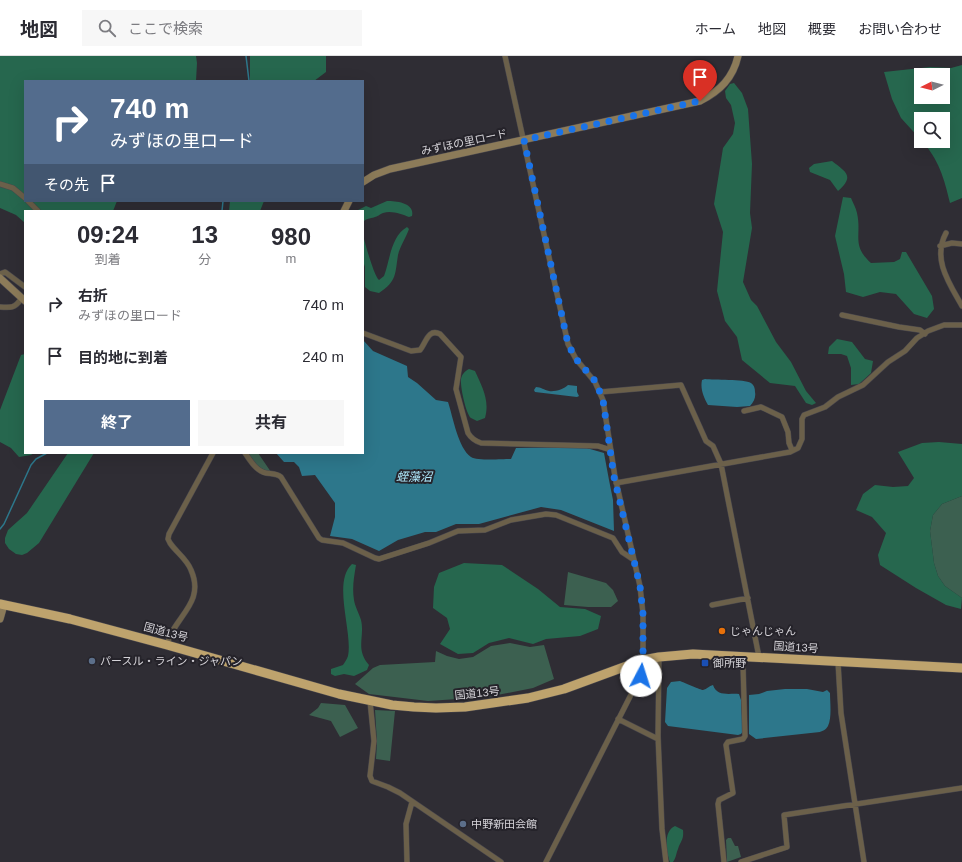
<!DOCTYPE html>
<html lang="ja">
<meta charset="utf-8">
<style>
:root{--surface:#fff;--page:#f7f7f7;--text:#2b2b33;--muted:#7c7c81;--line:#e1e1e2;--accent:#536c8d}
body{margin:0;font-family:Helvetica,"Noto Sans JP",sans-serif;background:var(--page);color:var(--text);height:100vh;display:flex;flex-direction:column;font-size:15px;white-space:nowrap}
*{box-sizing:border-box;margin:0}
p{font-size:13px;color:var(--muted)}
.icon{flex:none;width:22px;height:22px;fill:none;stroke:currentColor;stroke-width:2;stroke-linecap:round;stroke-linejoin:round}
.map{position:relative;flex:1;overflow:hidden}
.drawer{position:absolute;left:24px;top:154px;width:340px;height:244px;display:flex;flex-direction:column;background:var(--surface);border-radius:0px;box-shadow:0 4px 16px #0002}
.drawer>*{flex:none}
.top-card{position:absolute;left:24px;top:24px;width:340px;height:122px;border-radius:0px;box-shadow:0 4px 16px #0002;background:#536c8d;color:#fff;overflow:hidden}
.needle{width:26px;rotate:264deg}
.buttons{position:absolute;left:914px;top:12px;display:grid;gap:8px}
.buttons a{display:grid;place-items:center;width:36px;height:36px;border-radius:0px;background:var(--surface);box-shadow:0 4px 16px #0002;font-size:20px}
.pin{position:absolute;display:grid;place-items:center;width:34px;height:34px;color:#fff;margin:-41px -17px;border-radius:50% 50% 50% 0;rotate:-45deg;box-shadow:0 0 4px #0007}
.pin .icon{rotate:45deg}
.me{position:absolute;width:44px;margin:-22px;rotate:5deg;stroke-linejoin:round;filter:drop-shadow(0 0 3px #0008)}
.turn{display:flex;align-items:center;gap:14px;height:84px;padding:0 20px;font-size:18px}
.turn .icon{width:52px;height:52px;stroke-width:2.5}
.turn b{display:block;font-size:28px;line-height:34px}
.then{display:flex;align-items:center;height:38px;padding:0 20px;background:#0003;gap:8px;font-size:15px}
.eta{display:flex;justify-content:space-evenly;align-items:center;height:68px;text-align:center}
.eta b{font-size:24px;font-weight:700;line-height:28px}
.cta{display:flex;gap:8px;margin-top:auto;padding:8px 20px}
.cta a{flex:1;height:46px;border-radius:0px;background:var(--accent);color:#fff;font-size:16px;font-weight:700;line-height:46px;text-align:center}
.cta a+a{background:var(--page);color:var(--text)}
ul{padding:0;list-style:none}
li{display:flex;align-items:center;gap:12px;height:52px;padding:0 20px}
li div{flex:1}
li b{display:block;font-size:15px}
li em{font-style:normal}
header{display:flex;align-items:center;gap:24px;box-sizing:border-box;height:56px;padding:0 20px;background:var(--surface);border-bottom:1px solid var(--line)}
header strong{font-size:19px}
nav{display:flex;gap:22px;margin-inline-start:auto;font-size:14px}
.search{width:280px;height:36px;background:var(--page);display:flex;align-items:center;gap:10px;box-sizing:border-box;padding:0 14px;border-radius:0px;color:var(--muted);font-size:15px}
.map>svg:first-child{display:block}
</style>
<header>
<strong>地図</strong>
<div class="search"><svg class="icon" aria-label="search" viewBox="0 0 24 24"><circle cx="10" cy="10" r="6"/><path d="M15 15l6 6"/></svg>ここで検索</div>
<nav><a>ホーム</a><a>地図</a><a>概要</a><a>お問い合わせ</a></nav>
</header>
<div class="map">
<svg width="962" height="806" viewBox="0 0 962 806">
<rect width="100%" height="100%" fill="#2f2d34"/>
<path fill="#3c6050" d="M248,397H258L271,416C257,412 256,408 248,397Z
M962,440V542L945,530L938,520L934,507L930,475L933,459L942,448Z
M568,516L606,527L613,534L618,545L611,551H588L564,549Z
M510,587L530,591L544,589L554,623L533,632L487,641L428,645L369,638L355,628L373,612L380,609L435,606L436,595L447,600L459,603L473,601L491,590Z
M321,647L345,649L358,672L340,681L331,665L309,659L318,652Z
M375,654L395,655L390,705L376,703L377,686Z
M728,782H731L735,790H738L741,801L727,806L726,784Z"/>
<path fill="#26674e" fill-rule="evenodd" d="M0,0H196L197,7L196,25H25V145H117L113,155H25V167L16,159L0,152Z
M250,0H326V16L314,25H250Z
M962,9V142L950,147C944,122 939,104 922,85H943V63H921V84L901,62L892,43L884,16L930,11L951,12ZM921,19H943V41H921Z
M734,27L742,37L748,53L752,108L750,157L752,172L743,226L751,244L757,250L776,286L791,306L806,335L816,347L812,349L806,347L795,330L770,327L742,304L737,281L725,265L717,235L723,176L714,148L723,92L733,78L735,67L731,49L726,42L725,35L730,28Z
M832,105C846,116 855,120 838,135L830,124L810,116L809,112L814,108Z
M843,141L851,142C853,147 856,152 857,157C862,179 851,189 871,207L894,206L900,203L902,196H906L932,240L934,253L927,262L914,258L896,238L880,236L863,241L846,236L844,218L835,180Z
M230,145H264L260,155H229Z
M387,145C397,145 415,147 412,160L409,161C402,158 391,154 383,157C380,158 377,161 375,161C369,163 367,162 363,166V155H356L366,150L371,152Z
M407,171L409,173C406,182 400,190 398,199C395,218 397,225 379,237L370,235L365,231V211L363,205V179C365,187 374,220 379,224L384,220C390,204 391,180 407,171Z
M837,283L852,286L865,303L873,305L871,317L859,328L851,329V312L847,300L841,298H828L829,291Z
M25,298V397H34L31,399L19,401L11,392L0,386V354L21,299Z
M469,313L475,315C482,331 490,344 485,362L477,365C475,364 473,363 471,362C466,358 460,330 461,323C462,318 465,315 469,313Z
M939,386L962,388V440L942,448L933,459L930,475L934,507L938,520L945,530L962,542L961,553L946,549L916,532L880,509L878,499L886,477L872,461L856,454L863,438L875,429L893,431L908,430L914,422L898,396L922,387Z
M68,397H94L39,487L27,497L22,499L16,498L9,493L5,487V482L8,474L27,457Z
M464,507L502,509L538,533L560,551L585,553L601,560L598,573L580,580L546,583L533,588L509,582L489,587L473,597L458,598L440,588L450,573L447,562L433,552L434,531L439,517Z
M352,508L356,509C354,521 352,532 354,544C355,551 359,557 361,564C365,581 355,593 369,609L367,614L354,620L344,618L335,620L331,618V613L343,609C345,606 347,603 348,600C353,576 332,526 352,508Z
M675,770L683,774C684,784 681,784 678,793C676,798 676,802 673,806H670C666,796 663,775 675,770Z"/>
<path fill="#2d778b" d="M363,284L373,295L407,310L408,321L417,327L436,344L448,346C453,361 458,392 471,401C477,405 503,403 511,403L516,392L583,391L604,397L609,424L613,444L614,475L561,454L541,451L479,468H456L436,476H425L398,484L379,495L352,483L330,480L335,461V447L315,419L302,420L299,411L294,406H284L276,397H363Z
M705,323C714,324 744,323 751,327C754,329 755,332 755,336C756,341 754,346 750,350L737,351L708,349C704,342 700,333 702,324Z
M568,329L577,330V336L579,340L577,341L535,336L534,334L536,331C541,331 544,334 549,335C555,336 564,333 568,329Z
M680,625C685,627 701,634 703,634C707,633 709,630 713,629C717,641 729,637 739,638L741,644L743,675L741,678L738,679L668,670L665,666L667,632L671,626Z
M785,633H807L823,636L827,634L830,637C830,647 832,661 828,670C826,674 822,675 820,676L756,683L749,678V639L759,638L767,635Z"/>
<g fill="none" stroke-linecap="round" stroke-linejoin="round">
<path stroke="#2d778b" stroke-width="1.5" d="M246,0L249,25
M222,155L223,145
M0,473L4,468L31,409L36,403L47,397"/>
<g stroke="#4a484e" stroke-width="6">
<path id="street" d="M505,0L568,288L576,303L595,326L603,344L615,421L640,530L643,558V604L641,619L546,806
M0,128L13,132L25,142
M28,145L38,155
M946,177C932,203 949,227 962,250
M940,190L952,187L962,188
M0,218L5,216L25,231
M0,251C11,252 15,252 21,243
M842,259L899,271L920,274L925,278
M363,277L411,295L420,294C426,287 428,272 440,278L461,301L456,333L468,377C471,382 475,385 481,387L598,390L611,394
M600,336L681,329L706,385L713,390L721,408L759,601
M744,355L761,351L782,361L788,376L789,387L792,394
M245,397C250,404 256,415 266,417C271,418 276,417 281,421L319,482L322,484L343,487L375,502L379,503L429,487L458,475L485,474L511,464L546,458L556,459L613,482L622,496L634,504
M616,427L790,396L798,392L802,383V363L804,359L825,351L838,341L863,329L888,306L905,295L917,282L928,275L944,269H962
M712,549L748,542
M167,589C173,561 206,548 191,514C187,503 176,496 170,487L168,483L169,478L213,397
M659,601L658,680L662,773L666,806
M838,606L841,657L864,806
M370,645L374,685L370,720L372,725L388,731L400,737L501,806
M618,663L658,683
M407,806L406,768L412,746
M724,806L718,748L719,744L733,737L726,689L728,686L743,683L745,680L743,609L745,600
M741,806L787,791L784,759L962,732"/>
</g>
<g stroke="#4a484e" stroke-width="8">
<path id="secondary" d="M363,126L374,119L390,113L700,45C720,35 733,22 738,0
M344,155L349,145
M0,222L25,245
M0,563L4,549"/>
</g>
<g stroke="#4a484e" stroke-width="10">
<path id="highway" d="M0,548L70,563L167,589L339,638L392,649L414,651L436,652L465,651L528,642L564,633L643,604L659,601L693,598L962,612"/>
</g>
<use href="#street" stroke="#6b604a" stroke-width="5"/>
<use href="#secondary" stroke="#8c7b59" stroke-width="7"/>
<use href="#highway" stroke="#bea36d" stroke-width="9"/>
</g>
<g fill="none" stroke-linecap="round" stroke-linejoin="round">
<path stroke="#1a73e8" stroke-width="7" stroke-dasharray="0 12.6" d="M641,620L643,604V558L640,530L614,421L603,344L596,326L576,303L568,288L524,84L700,45"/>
</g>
<circle fill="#e8710a" stroke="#25232a" stroke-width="1.5" cx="722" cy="575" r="4"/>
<g fill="#5c6f8a" stroke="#25232a" stroke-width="1.5">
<circle cx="92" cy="605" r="4"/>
<circle cx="463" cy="768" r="4"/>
</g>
<rect fill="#1a4fb4" stroke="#25232a" stroke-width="1.5" x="701" y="603" width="8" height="8" rx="2"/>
<g text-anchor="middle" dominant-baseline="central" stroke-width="4" stroke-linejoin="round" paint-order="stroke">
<g font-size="11" fill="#d6d4d9" stroke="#25232a">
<text transform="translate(464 86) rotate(-12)">みずほの里ロード</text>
<text transform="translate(166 576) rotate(15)">国道13号</text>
<text transform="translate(796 591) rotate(4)">国道13号</text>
<text transform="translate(477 637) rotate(-6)">国道13号</text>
</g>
<g font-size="11" fill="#d6d4d9" stroke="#25232a" text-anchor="start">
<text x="730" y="575">じゃんじゃん</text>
<text x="100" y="605">パースル・ライン・ジャパン</text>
<text x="713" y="607">御所野</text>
<text x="471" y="768">中野新田会館</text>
</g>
<g font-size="12" font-style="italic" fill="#afeafd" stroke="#25232a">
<text x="414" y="421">蛭藻沼</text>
</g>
</g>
</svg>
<div class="buttons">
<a><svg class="needle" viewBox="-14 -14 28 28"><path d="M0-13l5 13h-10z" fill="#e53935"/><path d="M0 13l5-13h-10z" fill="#7c7c81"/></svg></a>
<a><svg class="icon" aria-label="search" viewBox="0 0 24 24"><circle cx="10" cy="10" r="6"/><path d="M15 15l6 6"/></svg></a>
</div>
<div class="pin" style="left:700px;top:45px;background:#d93025"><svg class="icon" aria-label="arrive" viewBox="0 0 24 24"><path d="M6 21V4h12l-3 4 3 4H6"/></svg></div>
<svg class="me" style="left:641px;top:620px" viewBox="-20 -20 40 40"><circle r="19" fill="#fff"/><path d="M0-13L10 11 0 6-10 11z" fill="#1a73e8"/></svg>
<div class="top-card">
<div class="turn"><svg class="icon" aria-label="right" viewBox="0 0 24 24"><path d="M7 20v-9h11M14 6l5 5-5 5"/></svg><div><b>740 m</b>みずほの里ロード</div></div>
<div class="then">その先<svg class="icon" aria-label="arrive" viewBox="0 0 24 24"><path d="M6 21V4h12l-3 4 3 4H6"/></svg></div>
</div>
<section class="drawer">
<div class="eta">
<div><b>09:24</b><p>到着</p></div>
<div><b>13</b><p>分</p></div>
<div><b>980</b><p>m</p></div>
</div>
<ul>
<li><svg class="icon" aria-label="right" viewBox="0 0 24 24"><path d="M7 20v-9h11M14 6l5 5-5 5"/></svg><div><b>右折</b><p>みずほの里ロード</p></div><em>740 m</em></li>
<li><svg class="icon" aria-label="arrive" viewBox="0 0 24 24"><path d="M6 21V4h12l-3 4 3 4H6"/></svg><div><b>目的地に到着</b></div><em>240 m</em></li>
</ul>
<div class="cta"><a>終了</a><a>共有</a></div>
</section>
</div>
